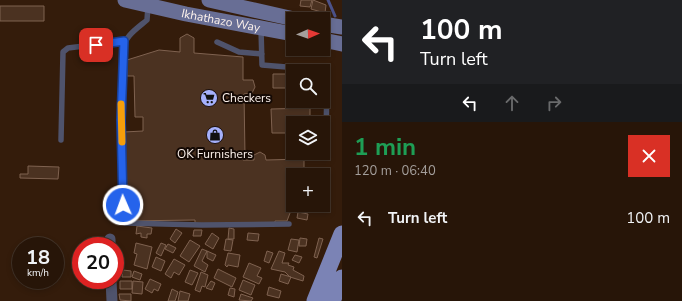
<!DOCTYPE html>
<meta charset="utf-8">
<style>
:root{--surface:#271508;--page:#2f1e12;--text:#f1f3f6;--muted:#a49f9c;--line:#433429}
body{margin:0;font-family:"Nunito Sans",sans-serif;background:var(--page);color:var(--text);height:100vh;display:flex;flex-direction:column;font-size:15px;white-space:nowrap}
*{box-sizing:border-box;margin:0}
p{font-size:13px;color:var(--muted)}
.icon{flex:none;width:22px;height:22px;fill:none;stroke:currentColor;stroke-width:2;stroke-linecap:round;stroke-linejoin:round}
.map{position:relative;flex:1;overflow:hidden}
.drawer{display:flex;flex-direction:column;background:var(--surface);width:340px}
.drawer>*{flex:none}
.top-card{background:#202124;color:#fff;overflow:hidden}
.needle{width:26px;rotate:88deg}
.controls{position:absolute;left:286px;top:12px;display:grid;gap:8px}
.controls a{display:grid;place-items:center;width:44px;height:44px;border-radius:0px;background:var(--surface);box-shadow:0 2px 6px #0003,0 0 0 1px var(--line);font-size:20px}
.speed{position:absolute;left:12px;top:237px;display:flex;gap:8px;font-size:20px;font-weight:700;text-align:center}
.speed>*{display:grid;place-content:center;width:52px;height:52px;border-radius:50%;background:var(--surface);box-shadow:0 2px 6px #0003,0 0 0 1px var(--line);line-height:1}
.speed small{font-size:10px;font-weight:400}
.speed .limit{border:6px solid #d22;background:#fff;color:#111}
.pin{position:absolute;display:grid;place-items:center;width:34px;height:34px;color:#fff;margin:-17px;border-radius:8px;box-shadow:0 2px 6px #0006}
.me{position:absolute;width:44px;margin:-22px;rotate:358deg;stroke-linejoin:round;filter:drop-shadow(0 0 3px #0008)}
.turn{display:flex;align-items:center;gap:14px;height:84px;padding:0 12px;font-size:18px}
.turn .icon{width:52px;height:52px;stroke-width:2.5}
.turn b{display:block;font-size:28px;line-height:34px}
.lanes{display:flex;align-items:center;height:38px;padding:0 12px;background:#0003;justify-content:center;gap:20px;direction:ltr}
.lanes .off{opacity:.35}
.round{display:grid;place-items:center;flex:none;width:42px;height:42px;border-radius:0px;background:var(--page)}
.head{display:flex;align-items:center;justify-content:space-between;height:68px;padding:0 12px}
h1{font-size:24px;font-weight:700;line-height:30px;color:#1e9e55}
ul{padding:0;list-style:none}
li{display:flex;align-items:center;gap:12px;height:56px;padding:0 12px}
li div{flex:1}
li b{display:block;font-size:15px}
li em{font-style:normal}
main{display:flex;flex:1;min-height:0}
.map>svg:first-child{display:block}
</style>
<main>
<div class="map">
<svg width="342" height="301" viewBox="0 0 342 301">
<rect width="100%" height="100%" fill="#341c0b"/>
<g fill="none" stroke-linecap="round" stroke-linejoin="round">
<path stroke="#4c528a" stroke-width="3" d="M328,0L335,16"/>
</g>
<path fill="#4b3221" stroke="#7f6250" d="M301,0H312L310,7L300,6Z
M313,0L326,5L325,13L311,9Z
M0,6H44V21H0Z
M187,34L194,38V53L243,57V80H253L255,87L252,93L244,94L245,156H243V160H254V155L260,152L265,155L266,160L304,159V175H293V205L287,221H275V223L195,224V220L125,221L124,132L143,131V117H135L134,76H127V60L159,50L180,52V38Z
M273,74H293V88H273Z
M310,108V123H293V133H272L271,109Z
M28,166L59,167L58,179L20,178V174H28Z
M298,212L308,214L307,220L297,218Z
M137,226L152,228L151,234H147V238L141,237V233L136,234Z
M229,228L234,229V239H228Z
M176,229L182,233L175,243L170,239Z
M194,230H202L201,236H193Z
M212,233L219,238L213,249L205,244Z
M248,233L259,234L258,241L247,240Z
M300,238L307,239L306,246H299Z
M319,238L323,239L317,258L314,257Z
M226,239L233,240L231,251L224,250Z
M291,239L299,240L297,252L288,250Z
M190,240L200,246L189,262L180,256Z
M136,243L152,247L147,269L134,265L137,254L134,253Z
M161,243L166,245L161,256L156,253Z
M168,244L176,248L173,253L165,249Z
M202,249L207,251L202,261L208,265L205,272L194,266Z
M207,251L216,255L213,261L207,258Z
M267,251L273,253L269,263L264,261Z
M279,251L285,253L282,263H289L288,265L294,267L293,270L304,276L303,281L290,277L285,272L271,269Z
M117,253H122V260H116Z
M228,253L240,255L238,267L228,265L227,267L225,265Z
M295,255L302,257L299,263L292,260Z
M156,257L165,261L161,271L152,267Z
M174,259L185,265L179,275L174,272L171,278L165,274Z
M249,263L261,268L257,276L262,278L259,284L243,277Z
M218,269L236,278L232,287L214,278Z
M123,270L131,271V277H122Z
M190,270L198,273L192,285L185,282Z
M134,271L142,274L140,280L132,277Z
M201,272L208,275L205,287L202,286L200,292L195,290Z
M281,274L291,277L288,284L279,281Z
M150,279L161,284L158,291L154,289L152,293L145,289Z
M243,280L255,285L251,295L239,290Z
M120,281H132V289H120Z
M133,281L143,282L142,294L132,293Z
M211,281L215,283L212,290L206,288Z
M269,287L281,291L279,298L267,295Z
M230,288L235,289L234,297L228,295Z
M172,289L178,292L175,301H168Z
M180,291L190,294L188,301H178Z
M119,294H131V301L120,300Z
M241,294L253,298L251,301L239,300Z"/>
<g fill="none" stroke-linecap="round" stroke-linejoin="round">
<path stroke="#4f536c" stroke-width="5.5" d="M148,6L147,20C135,30 125,36 122,51L121,120L125,223L202,225L289,224
M261,29L262,65L323,70L327,73L326,143
M217,42L239,52L262,54
M61,140L63,52L68,48L124,41"/>
<path stroke="#4f536c" stroke-width="11" d="M110,246V239
M111,280L112,301"/>
<g stroke="#686e95" stroke-width="15">
<path id="s1" d="M125,0L186,14L293,34"/>
<path d="M209,0L294,19"/>
<path d="M323,24L342,27"/>
<path d="M323,40L342,44"/>
</g>
<path stroke="#7b83b5" stroke-width="17" d="M315,301L342,234
M332,301L342,278"/>
</g>
<g fill="none" stroke-linecap="round" stroke-linejoin="round">
<g stroke="#184099" stroke-width="10">
<path id="route" d="M96,45L124,41L121,120L123,205"/>
</g>
<use href="#route" stroke="#2563eb" stroke-width="7"/>
<path stroke="#f59e0b" stroke-width="7" d="M121,104L122,142"/>
</g>
<defs>
<g id="supermarket-disc" transform="scale(0.9)"><circle r="9.5" fill="#a6b1fc" stroke="#140904"/><path d="M-6-5.5h2.5l.6 2H6L4.5 2H-2.5L-4.4-4H-6ZM-1.5 3.2a1.3 1.3 0 1 0 .1 0ZM3 3.2a1.3 1.3 0 1 0 .1 0Z" fill="#111"/></g>
<g id="shop-disc" transform="scale(0.9)"><circle r="9.5" fill="#a6b1fc" stroke="#140904"/><path d="M-5-2.5h2.3a2.7 3.5 0 0 1 5.4 0H5L5.5 6h-11ZM-1.5-2.5h3a1.5 2.3 0 0 0-3 0Z" fill="#111"/></g>
</defs>
<g fill-rule="evenodd">
<use href="#supermarket-disc" x="209" y="98"/>
<use href="#shop-disc" x="215" y="135"/>
</g>
<g text-anchor="middle" dominant-baseline="central" stroke-width="4" stroke-linejoin="round" paint-order="stroke">
<g font-size="12" fill="#fdf2ec" stroke="#140904">
<text stroke="none"><textPath href="#s1" startOffset="98">Ikhathazo Way</textPath></text>
</g>
<g font-size="12" fill="#fdf2ec" stroke="#140904" text-anchor="start">
<text x="222" y="98">Checkers</text>
<text x="215" y="154" text-anchor="middle">OK Furnishers</text>
</g>
</g>
</svg>
<div class="controls">
<a><svg class="needle" viewBox="-14 -14 28 28"><path d="M0-13l5 13h-10z" fill="#e53935"/><path d="M0 13l5-13h-10z" fill="#a49f9c"/></svg></a>
<a><svg class="icon" aria-label="search" viewBox="0 0 24 24"><circle cx="10" cy="10" r="6"/><path d="M15 15l6 6"/></svg></a>
<a><svg class="icon" aria-label="layers" viewBox="0 0 24 24"><path d="M12 4l9 5-9 5-9-5zM3 14l9 5 9-5"/></svg></a>
<a>+</a>
</div>
<div class="speed"><div>18<small>km/h</small></div><div class="limit">20</div></div>
<div class="pin" style="left:96px;top:45px;background:#d93025"><svg class="icon" aria-label="arrive" viewBox="0 0 24 24"><path d="M6 21V4h12l-3 4 3 4H6"/></svg></div>
<svg class="me" style="left:123px;top:205px" viewBox="-20 -20 40 40"><circle r="17" fill="#2563eb" stroke="#fff" stroke-width="3"/><path d="M0-11L8 9 0 5-8 9z" fill="#fff"/></svg>
</div>
<section class="drawer">
<div class="top-card">
<div class="turn"><svg class="icon" aria-label="left" viewBox="0 0 24 24"><path d="M17 20v-9H6M10 6l-5 5 5 5"/></svg><div><b>100 m</b>Turn left</div></div>
<div class="lanes"><svg class="icon" aria-label="left" viewBox="0 0 24 24"><path d="M17 20v-9H6M10 6l-5 5 5 5"/></svg><svg class="icon off" aria-label="ahead" viewBox="0 0 24 24"><path d="M12 20V5M6 11l6-6 6 6"/></svg><svg class="icon off" aria-label="right" viewBox="0 0 24 24"><path d="M7 20v-9h11M14 6l5 5-5 5"/></svg></div>
</div>
<div class="head"><div><h1>1 min</h1><p>120 m · 06:40</p></div><a class="round" style="background:#d93025;color:#fff"><svg class="icon" aria-label="close" viewBox="0 0 24 24"><path d="M6 6l12 12M18 6L6 18"/></svg></a></div>
<ul>
<li><svg class="icon" aria-label="left" viewBox="0 0 24 24"><path d="M17 20v-9H6M10 6l-5 5 5 5"/></svg><div><b>Turn left</b></div><em>100 m</em></li>
</ul>
</section>
</main>
